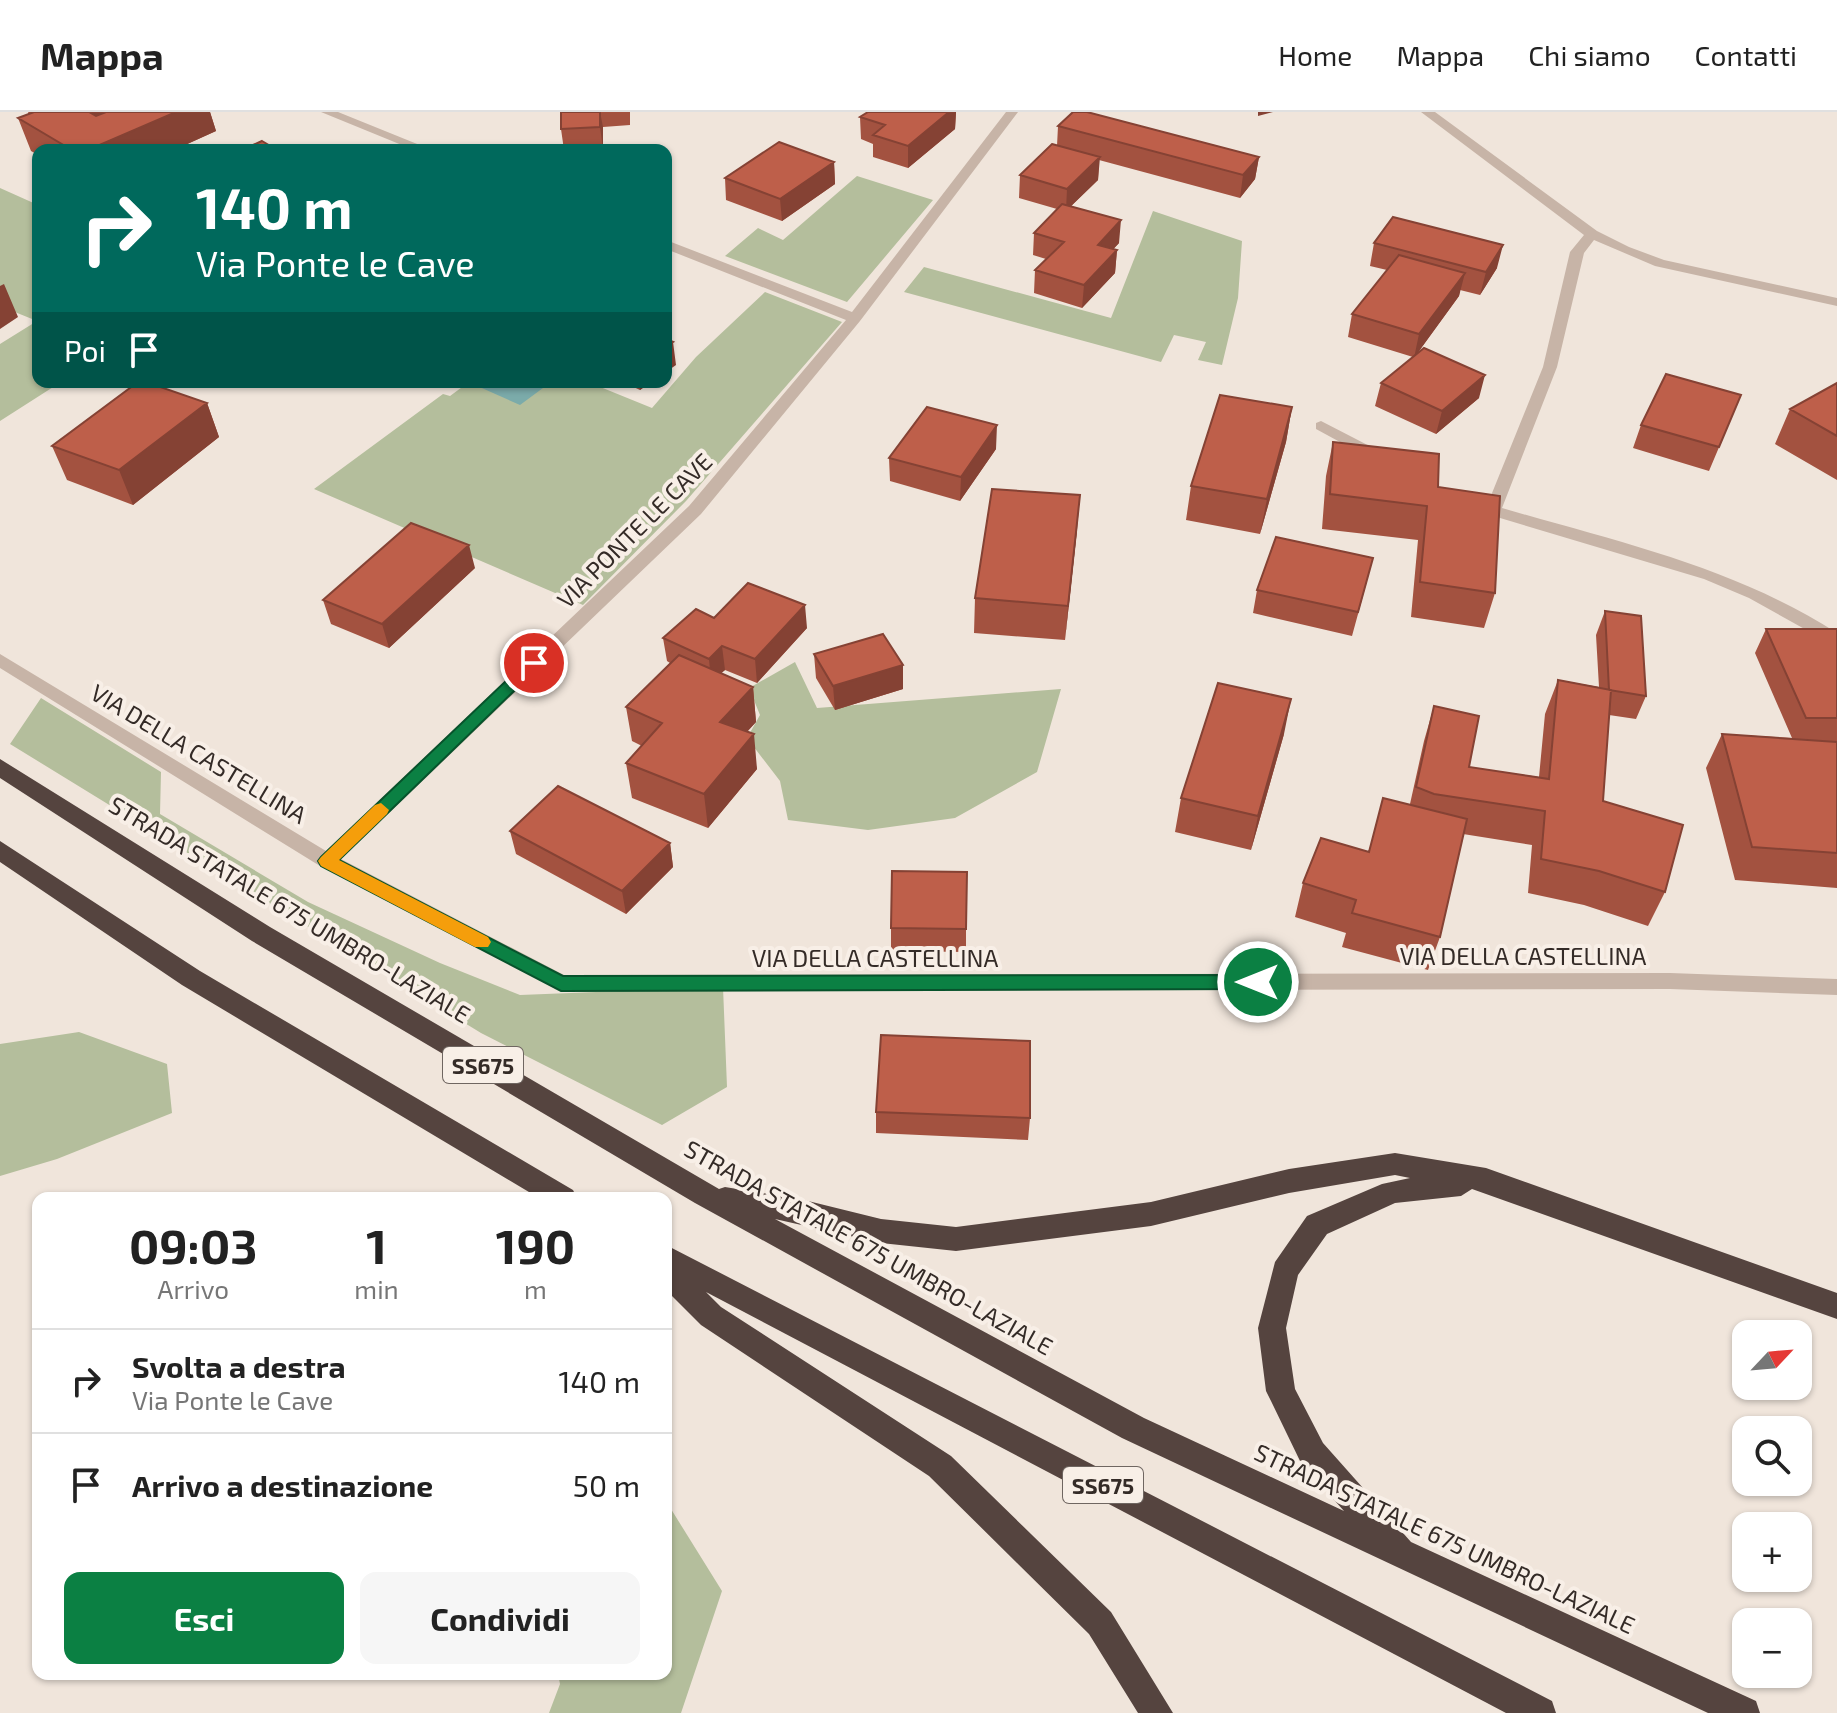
<!DOCTYPE html>
<html lang="it">
<meta charset="utf-8">
<style>
:root{--surface:#fff;--page:#f6f6f6;--text:#222;--muted:#767676;--line:#e0e0e0;--accent:#0b8043}
body{margin:0;font-family:"Exo 2",sans-serif;background:var(--page);color:var(--text);height:100vh;display:flex;flex-direction:column;font-size:30px;white-space:nowrap}
*{box-sizing:border-box;margin:0}
p{font-size:26px;color:var(--muted)}
.icon{flex:none;width:44px;height:44px;fill:none;stroke:currentColor;stroke-width:2;stroke-linecap:round;stroke-linejoin:round}
.map{position:relative;flex:1;overflow:hidden}
.side{position:absolute;left:32px;top:1080px;width:640px;height:488px;display:flex;flex-direction:column;background:var(--surface);border-radius:16px;box-shadow:0 2px 6px #0004}
.side>*{flex:none}
.hud{position:absolute;left:32px;top:32px;width:640px;height:244px;border-radius:16px;box-shadow:0 2px 6px #0004;background:#00695c;color:#fff;overflow:hidden}
.needle{width:52px;rotate:64deg}
.fabs{position:absolute;left:1732px;top:1208px;display:grid;gap:16px}
.fabs a{display:grid;place-items:center;width:80px;height:80px;border-radius:16px;background:var(--surface);box-shadow:0 2px 6px #0004;font-size:40px}
.pin{position:absolute;display:grid;place-items:center;width:68px;height:68px;color:#fff;margin:-34px;border:4px solid #fff;border-radius:50%;box-shadow:0 2px 8px #0007}
.me{position:absolute;width:88px;margin:-44px;rotate:270deg;stroke-linejoin:round;filter:drop-shadow(0 0 6px #0008)}
.turn{display:flex;align-items:center;gap:28px;height:168px;padding:0 32px;font-size:36px}
.turn .icon{width:104px;height:104px;stroke-width:2.5}
.turn b{display:block;font-size:56px;line-height:68px}
.then{display:flex;align-items:center;height:76px;padding:0 32px;background:#0003;gap:16px;font-size:30px}
.eta{display:flex;justify-content:space-evenly;align-items:center;height:136px;text-align:center}
.eta b{font-size:48px;font-weight:700;line-height:56px}
.primary-button{display:flex;gap:16px;margin-top:auto;padding:16px 32px}
.primary-button a{flex:1;height:92px;border-radius:16px;background:var(--accent);color:#fff;font-size:32px;font-weight:700;line-height:92px;text-align:center}
.primary-button a+a{background:var(--page);color:var(--text)}
ul{padding:0;list-style:none}
li{display:flex;align-items:center;gap:24px;height:104px;padding:0 32px;border-top:2px solid var(--line)}
li div{flex:1}
li b{display:block;font-size:30px}
li em{font-style:normal}
header{display:flex;align-items:center;gap:48px;box-sizing:border-box;height:112px;padding:0 40px;background:var(--surface);border-bottom:2px solid var(--line)}
header strong{font-size:38px}
nav{display:flex;gap:44px;margin-inline-start:auto;font-size:28px}
.map>svg:first-child{display:block}
</style>
<header>
<strong>Mappa</strong>
<nav><a>Home</a><a>Mappa</a><a>Chi siamo</a><a>Contatti</a></nav>
</header>
<div class="map">
<svg width="1837" height="1601" viewBox="0 0 1837 1601">
<rect width="100%" height="100%" fill="#f0e5db"/>
<path fill="#b4be9c" d="M857,64L933,88L847,190L725,144L758,116L783,128Z
M0,76L38,93V270H61L0,309V232L37,209L0,194Z
M1153,99L1242,129L1238,186L1222,253L1198,248L1206,230L1174,223L1161,250L904,180L924,155L1111,206Z
M765,180L842,210L686,389L583,493L314,377L443,282L450,284L469,270H588L652,296L696,245Z
M795,550L817,596L1061,577L1037,660L955,706L868,718L788,708L780,669L747,626L760,603L749,576Z
M41,586L161,660L160,702L308,790L440,851L520,883L723,875L727,975L662,1013L481,921L10,632Z
M79,920L167,952L172,1001L57,1047L0,1064V932Z
M666,1389L722,1479L681,1601H549L560,1572L558,1562H666Z"/>
<path fill="#7babaa" d="M480,270H529L543,276L520,293L475,273Z"/>
<g fill="none" stroke-linecap="round" stroke-linejoin="round">
<path fill="#c7b4a7" fill-rule="evenodd" d="M321,0H338L432,38H414Z
M1006,0H1018L860,209L701,402L341,747L564,863L1670,861L1837,867V883L1670,877L561,879L320,754L0,556V542L326,739L689,394L846,208L666,137V128L852,200Z
M1421,0H1435L1597,119L1629,135L1664,148L1837,186V194L1655,154L1594,128L1584,141L1557,255L1502,396C1618,430 1734,455 1837,521V535L1749,486L1704,467L1470,397V389L1488,391L1543,255L1570,140L1584,123Z
M1321,309L1385,342L1387,345L1385,348H1373L1316,317V311Z"/>
<path fill="#55443f" fill-rule="evenodd" d="M0,647L270,815L719,1077L725,1075L804,1088L881,1107L956,1115L1151,1090L1289,1057L1395,1041L1486,1056L1837,1181V1207L1472,1077L1461,1084L1395,1091L1327,1122L1298,1163L1286,1216L1295,1277L1323,1331L1411,1430L1756,1589L1760,1601H1708L1122,1326L695,1091L252,829L0,666ZM1395,1063L1410,1066L1382,1072L1307,1104L1275,1150L1258,1216L1266,1279L1271,1289L1301,1351L1344,1399L1144,1306L775,1107L881,1131L956,1139L1151,1114L1289,1081Z
M0,729L200,859L573,1078L577,1086H539L182,873L0,750Z
M666,1133L1552,1589L1556,1601H1506L706,1180L721,1195L951,1344L1111,1500L1173,1601H1138L1089,1522L929,1364L701,1213L666,1178Z"/>
</g>
<path fill="#a35240" d="M28,0H210L216,19L174,38H38V43L31,39L18,6L29,2Z
M561,0H630V13L603,15V37L564,38L561,17Z
M868,0H956L955,17L908,56L873,45V32L861,27L860,5Z
M1058,14L1259,45L1255,67L1240,86L1099,48L1098,68L1071,94L1119,131L1113,137L1117,138L1115,161L1082,196L1034,181L1035,158L1046,147L1033,143L1034,121L1057,97L1019,86L1020,63L1057,34Z
M834,50L835,72L782,109L726,88L725,66Z
M1374,131L1497,156L1480,183L1460,178L1459,184L1416,243L1479,286L1436,322L1375,294L1381,271L1413,245L1348,225L1352,202L1387,158L1370,154Z
M623,270H651L640,278Z
M1837,271V368L1775,332L1790,297Z
M1741,283L1709,359L1633,336L1641,313Z
M207,291L219,325L133,393L67,368L52,334Z
M1292,295L1286,330L1260,422L1186,408L1191,374Z
M1333,330L1438,375L1495,481L1484,516L1411,505L1418,428L1322,417L1326,364Z
M996,337L960,389L890,369L889,346Z
M1077,418L1065,528L974,521L975,486Z
M475,456L389,536L331,512L323,488Z
M1367,469L1352,524L1253,501L1257,478Z
M1605,499L1646,584L1636,607L1609,603L1603,689L1665,780L1648,814L1584,793L1528,781L1532,733L1463,722L1440,825L1428,858L1342,835L1346,821L1295,805L1303,771L1368,740L1410,692L1424,629L1434,594L1469,655L1539,665L1545,602L1558,568L1599,575L1596,523Z
M714,506L807,516L757,571L725,558L721,561L753,575L756,610L747,620L757,657L708,716L632,686L626,651L642,634L632,629L626,595L670,551L667,549L663,526Z
M1766,517H1837V776L1735,768L1706,656L1722,622L1792,626L1755,541Z
M814,542L903,553V577L835,598L816,566Z
M1284,622L1251,738L1175,720L1181,686Z
M510,719L670,731L673,755L626,802L516,742Z
M891,816L966,817V840L891,839Z
M876,1000L1030,1006L1028,1028L876,1021Z"/>
<path fill="#854234" d="M73,0H132L81,21Z
M176,0H210L216,19L174,38H88Z
M600,0L603,15V37L600,15Z
M949,0H956L955,17L908,56V34Z
M1258,0H1273L1258,4Z
M1100,45L1098,68L1066,99L1067,77Z
M1259,45L1255,67L1240,86L1243,63Z
M834,50L835,72L782,109L780,87Z
M1121,108L1119,131L1096,156L1098,133Z
M1503,133L1497,156L1480,183L1486,160Z
M1117,138L1115,161L1082,196L1084,173Z
M1465,161L1459,184L1414,246L1419,222Z
M4,172L18,205L0,217V174Z
M673,230L676,253L666,260V234Z
M1485,263L1479,286L1436,322L1442,299Z
M639,270H651L640,278Z
M207,291L219,325L133,393L119,358Z
M1292,295L1286,330L1260,422L1267,387Z
M997,313L996,337L960,389L961,365Z
M1080,383L1077,418L1065,528L1068,494Z
M469,433L475,456L389,536L382,512Z
M805,493L807,516L757,571L755,547Z
M722,534L725,558L711,570L709,547Z
M903,553V577L835,598L833,574Z
M753,575L756,610L724,644L720,610Z
M1291,587L1284,622L1251,738L1258,704Z
M754,622L757,657L708,716L704,682Z
M670,731L673,755L626,802L622,779Z"/>
<path fill="#be5f4a" stroke="#854234" stroke-width="2" d="M34,0H89L96,4L106,0H176L88,38H72L18,6Z
M561,0H600V15L561,17Z
M868,0H949L908,34L873,23L885,13L860,5Z
M1073,0H1087L1259,45L1243,63L1058,14Z
M262,29L277,38H242Z
M779,30L834,50L780,87L725,66Z
M1052,32L1100,45L1067,77L1020,63Z
M1062,92L1121,108L1098,133L1117,138L1084,173L1035,158L1064,130L1034,121Z
M1393,105L1503,133L1486,160L1374,131Z
M1399,143L1465,161L1419,222L1352,202Z
M666,227L673,230L666,234Z
M1424,236L1485,263L1442,299L1381,271Z
M1666,262L1741,283L1719,335L1641,313Z
M138,270H146L207,291L119,358L52,334Z
M1837,271V324L1790,297Z
M1220,283L1292,295L1267,387L1191,374Z
M927,295L997,313L961,365L889,346Z
M1333,330L1439,342L1438,375L1500,384L1495,481L1420,470L1427,394L1330,382Z
M992,377L1080,383L1068,494L975,486Z
M411,411L469,433L382,512L323,488Z
M1276,425L1373,446L1358,500L1257,478Z
M748,471L805,493L755,547L722,534L709,547L663,526L696,497L714,506Z
M1605,499L1641,504L1646,584L1609,578Z
M1766,517H1837V606H1806Z
M883,522L903,553L833,574L814,542Z
M679,543L753,575L720,610L754,622L704,682L626,651L662,611L626,595Z
M1558,568L1611,578L1603,689L1683,713L1665,780L1599,759L1541,747L1545,699L1434,682L1416,675L1434,594L1479,604L1469,655L1549,667Z
M1218,571L1291,587L1258,704L1181,686Z
M1722,622L1837,630V741L1752,735Z
M558,674L670,731L622,779L510,719Z
M1383,686L1467,707L1440,825L1352,801L1356,788L1303,771L1321,726L1369,740Z
M892,759L967,760L966,817L891,816Z
M881,923L1030,929V1006L876,1000Z"/>
<path fill="#0b8043" stroke="#07532c" stroke-width="2" d="M534,546L539,548V555L339,748L563,864L1258,863L1265,865L1267,870L1265,875L1258,877L561,879L321,754L318,749L321,745L528,548Z"/>
<path fill="#f59e0b" d="M381,691L389,698L387,702L339,748L488,825L491,830L488,835H475L321,754L318,749L321,745L375,693Z"/>
<g text-anchor="middle" dominant-baseline="central" stroke-width="8" stroke-linejoin="round" paint-order="stroke">
<g fill="#f8efe7" stroke="#6f6661" stroke-width="2">
<rect x="443" y="935" width="80" height="36" rx="6"/>
<rect x="1063" y="1355" width="80" height="36" rx="6"/>
</g>
<g font-size="22" font-weight="bold" fill="#342b27">
<text x="483" y="953">SS675</text>
<text x="1103" y="1373">SS675</text>
</g>
<g font-size="24" fill="#342b27" stroke="#f8efe7">
<text transform="translate(634 418) rotate(-45)">VIA PONTE LE CAVE</text>
<text transform="translate(199 641) rotate(31)">VIA DELLA CASTELLINA</text>
<text transform="translate(290 797) rotate(31)">STRADA STATALE 675 UMBRO-LAZIALE</text>
<text x="1523" y="843">VIA DELLA CASTELLINA</text>
<text x="875" y="845">VIA DELLA CASTELLINA</text>
<text transform="translate(869 1135) rotate(29)">STRADA STATALE 675 UMBRO-LAZIALE</text>
<text transform="translate(1445 1426) rotate(25)">STRADA STATALE 675 UMBRO-LAZIALE</text>
</g>
</g>
</svg>
<div class="fabs">
<a><svg class="needle" viewBox="-14 -14 28 28"><path d="M0-13l5 13h-10z" fill="#e53935"/><path d="M0 13l5-13h-10z" fill="#767676"/></svg></a>
<a><svg class="icon" aria-label="search" viewBox="0 0 24 24"><circle cx="10" cy="10" r="6"/><path d="M15 15l6 6"/></svg></a>
<a>+</a>
<a>−</a>
</div>
<div class="pin" style="left:534px;top:551px;background:#d93025"><svg class="icon" aria-label="arrive" viewBox="0 0 24 24"><path d="M6 21V4h12l-3 4 3 4H6"/></svg></div>
<svg class="me" style="left:1258px;top:870px" viewBox="-20 -20 40 40"><circle r="17" fill="#0b8043" stroke="#fff" stroke-width="3"/><path d="M0-11L8 9 0 5-8 9z" fill="#fff"/></svg>
<div class="hud">
<div class="turn"><svg class="icon" aria-label="right" viewBox="0 0 24 24"><path d="M7 20v-9h11M14 6l5 5-5 5"/></svg><div><b>140 m</b>Via Ponte le Cave</div></div>
<div class="then">Poi<svg class="icon" aria-label="arrive" viewBox="0 0 24 24"><path d="M6 21V4h12l-3 4 3 4H6"/></svg></div>
</div>
<section class="side">
<div class="eta">
<div><b>09:03</b><p>Arrivo</p></div>
<div><b>1</b><p>min</p></div>
<div><b>190</b><p>m</p></div>
</div>
<ul>
<li><svg class="icon" aria-label="right" viewBox="0 0 24 24"><path d="M7 20v-9h11M14 6l5 5-5 5"/></svg><div><b>Svolta a destra</b><p>Via Ponte le Cave</p></div><em>140 m</em></li>
<li><svg class="icon" aria-label="arrive" viewBox="0 0 24 24"><path d="M6 21V4h12l-3 4 3 4H6"/></svg><div><b>Arrivo a destinazione</b></div><em>50 m</em></li>
</ul>
<div class="primary-button"><a>Esci</a><a>Condividi</a></div>
</section>
</div>
